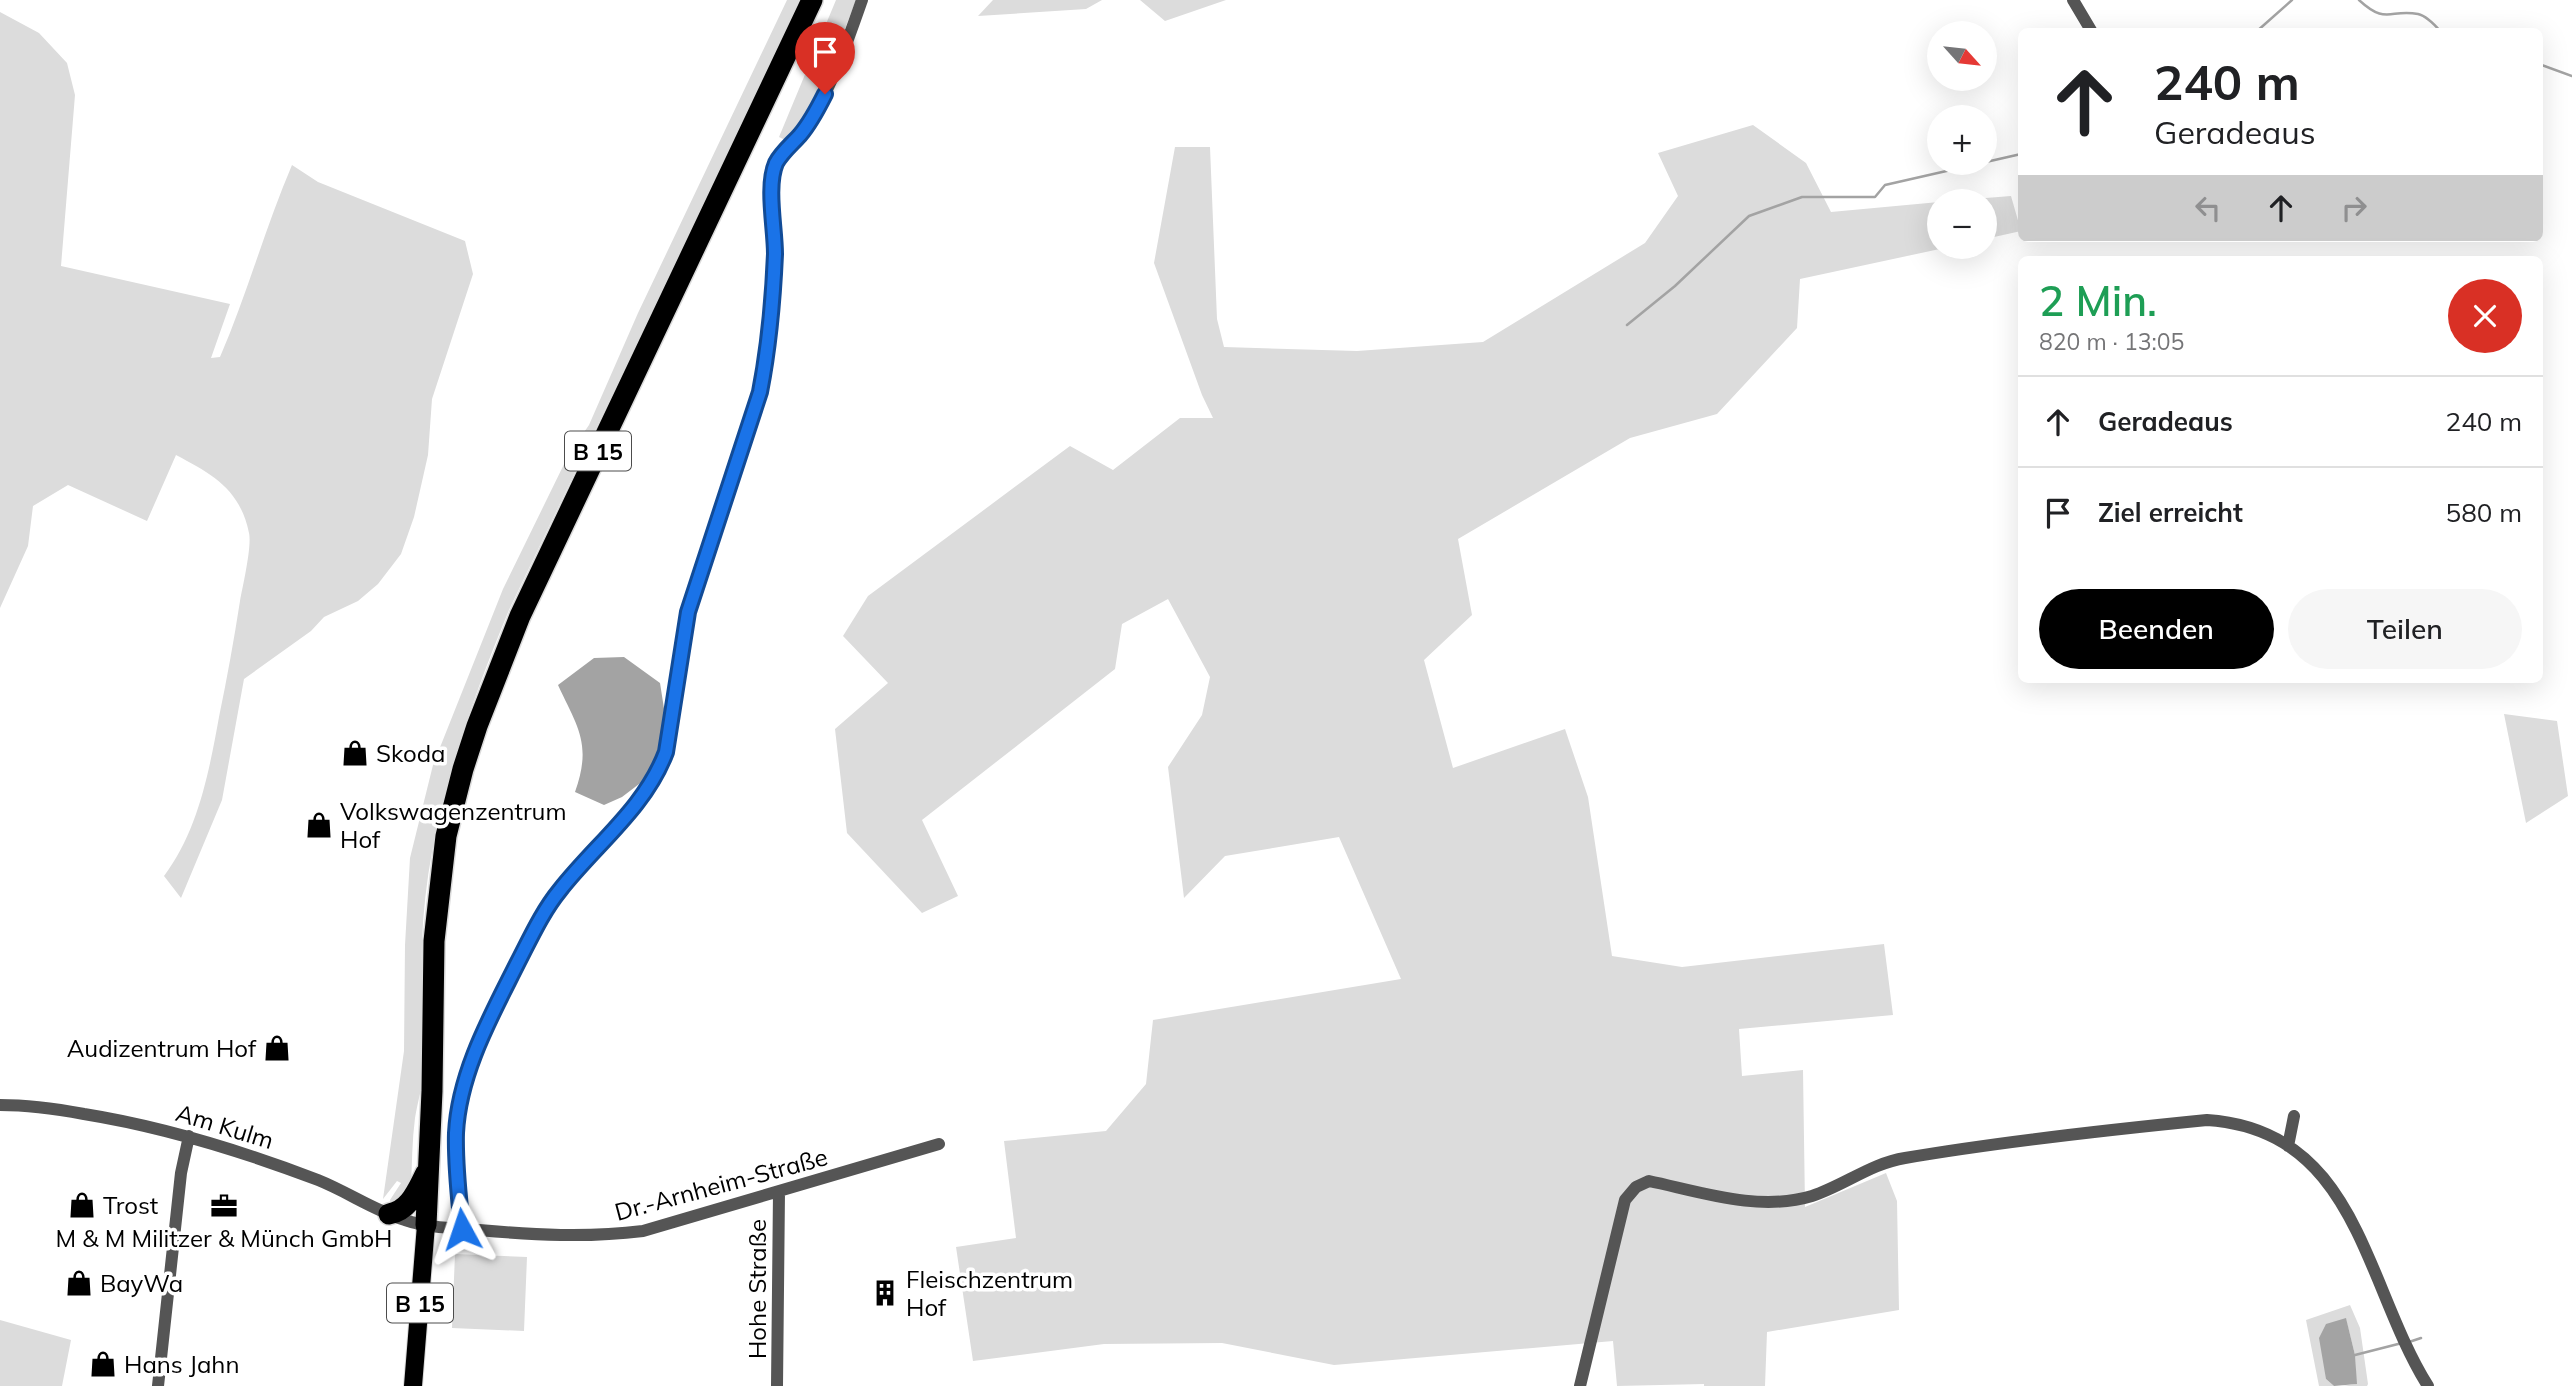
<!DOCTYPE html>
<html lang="de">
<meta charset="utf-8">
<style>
:root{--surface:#fff;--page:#f6f6f6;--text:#202124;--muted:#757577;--line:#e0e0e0;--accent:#000}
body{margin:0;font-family:Mulish,sans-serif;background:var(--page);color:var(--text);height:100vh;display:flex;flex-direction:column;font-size:26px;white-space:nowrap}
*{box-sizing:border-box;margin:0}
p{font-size:23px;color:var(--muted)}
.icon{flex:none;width:38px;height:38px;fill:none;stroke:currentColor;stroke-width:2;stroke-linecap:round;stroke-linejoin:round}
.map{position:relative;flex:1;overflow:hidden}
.panel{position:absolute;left:2018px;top:256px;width:525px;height:427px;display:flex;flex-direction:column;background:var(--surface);border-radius:10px;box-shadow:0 7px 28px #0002}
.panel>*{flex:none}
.hud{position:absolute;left:2018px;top:28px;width:525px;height:214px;border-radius:10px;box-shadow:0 7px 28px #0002;background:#fff;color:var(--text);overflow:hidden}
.needle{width:46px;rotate:117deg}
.controls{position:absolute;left:1927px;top:21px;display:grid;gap:14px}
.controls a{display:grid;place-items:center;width:70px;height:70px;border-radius:50%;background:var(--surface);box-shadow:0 7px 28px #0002;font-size:35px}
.pin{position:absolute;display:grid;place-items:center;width:60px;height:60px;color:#fff;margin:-72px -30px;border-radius:50% 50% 50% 0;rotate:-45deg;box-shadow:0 0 7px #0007}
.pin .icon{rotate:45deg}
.me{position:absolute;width:77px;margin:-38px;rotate:355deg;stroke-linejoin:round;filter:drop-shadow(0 0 5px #0008)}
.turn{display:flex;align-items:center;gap:24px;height:147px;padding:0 21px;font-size:32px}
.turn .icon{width:91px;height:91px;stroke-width:2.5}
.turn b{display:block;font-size:49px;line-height:60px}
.lanes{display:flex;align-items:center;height:66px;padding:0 21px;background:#0003;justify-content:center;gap:35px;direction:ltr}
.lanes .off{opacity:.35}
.round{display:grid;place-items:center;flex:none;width:74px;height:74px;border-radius:37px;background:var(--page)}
.headline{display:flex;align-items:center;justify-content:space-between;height:119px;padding:0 21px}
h1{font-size:42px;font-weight:600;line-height:52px;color:#1e9e55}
.primary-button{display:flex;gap:14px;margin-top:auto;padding:14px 21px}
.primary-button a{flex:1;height:80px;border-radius:42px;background:var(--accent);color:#fff;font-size:28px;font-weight:600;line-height:80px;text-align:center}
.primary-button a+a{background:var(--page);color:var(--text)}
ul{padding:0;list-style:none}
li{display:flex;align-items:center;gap:21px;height:91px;padding:0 21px;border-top:2px solid var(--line)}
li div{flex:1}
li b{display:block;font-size:26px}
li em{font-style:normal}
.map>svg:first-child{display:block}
</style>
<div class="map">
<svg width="2572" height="1386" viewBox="0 0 2572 1386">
<rect width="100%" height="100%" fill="#fff"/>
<path fill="#dcdcdc" d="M787,0H801L509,610C465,717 426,827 422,943C421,984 425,1025 424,1066C423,1085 418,1100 415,1118C412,1141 412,1164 411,1187L410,1194L391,1204L390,1200L401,1183L397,1181L383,1199L404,1051L405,945L410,858L433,765L503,589L569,454L589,425L638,313Z
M836,0H856L818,99L787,141L779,137Z
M993,0H1102L1086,9L978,16Z
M1140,0H1226L1165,21Z
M0,12L39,33L67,63L75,95L61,266L230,304L211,358L220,357C247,295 265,228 292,165L318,182L465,241L473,274L432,399L428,455L414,517L401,554L378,584L358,601L324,617L311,631L244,679L222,800L181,898L164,876C198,831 209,772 219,717C227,678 234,640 240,601C243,585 252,546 249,533C240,489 212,474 176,455L147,521L68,485L33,506L28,546L0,608Z
M1753,125L1806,163L1831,212L1939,202V247H1949L1800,279L1797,328L1717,414L1630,438L1458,539L1472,615L1424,660L1453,768L1565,729L1588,797L1612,956L1682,967L1884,944L1893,1015L1739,1029L1742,1076L1803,1070L1805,1207L1886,1173L1897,1201L1899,1310L1767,1332L1765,1386H1704V1384L1617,1386L1613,1341L1334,1365L1222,1343L1104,1344L973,1361L956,1247L1016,1238L1004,1141L1106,1131L1146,1084L1153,1020L1401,979L1339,837L1225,856L1184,898L1168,767L1202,715L1210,677L1168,599L1122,624L1115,669L922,820L958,896L922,913L847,833L835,729L888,683L843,636L868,596L1070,446L1113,470L1180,418H1213L1202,395L1154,263L1175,147H1210L1217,319L1224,347L1357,351L1483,342L1645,243L1678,196L1658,153Z
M2011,196L2021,231L1985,239L1984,201H1948Z
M2504,714L2557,721L2568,796L2526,823Z
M455,1254L527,1257L524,1331L452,1328Z
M2350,1305L2360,1328L2368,1384L2367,1386H2342L2356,1384L2355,1355L2346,1319L2326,1379L2334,1386H2319L2306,1320Z
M0,1320L71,1340L62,1386H0Z"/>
<path fill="#a3a3a3" d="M624,657L660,683L665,715L658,756L643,781L622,797L604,805L575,792C592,744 578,728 558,685L594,658Z
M2346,1318L2355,1355L2357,1384L2334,1386L2326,1379L2319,1338L2326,1324Z"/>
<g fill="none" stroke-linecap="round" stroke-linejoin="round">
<path stroke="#a3a3a3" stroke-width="2.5" d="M2359,0C2386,25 2389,9 2418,14C2427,16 2435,25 2441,32
M2256,32L2292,0
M2539,64L2572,76
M1627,325L1675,286L1749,216L1802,197H1875L1885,185L2021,154
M2409,1342L2421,1338
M2355,1355L2402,1343"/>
<g stroke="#dbdbdb" stroke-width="20">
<path id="primary" d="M413,1386L426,1225"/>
</g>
<g stroke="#dbdbdb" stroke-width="24">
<path id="highway" d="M389,1214C410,1210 417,1190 426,1173
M426,1225L432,1091L434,941L446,836L463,769L477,726L520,616L812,0"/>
</g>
<path stroke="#555" stroke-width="12" d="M2073,0L2092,32
M0,1105C28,1105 57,1109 84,1114C165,1127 242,1151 318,1180C348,1192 375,1211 405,1220C428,1228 455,1228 479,1230C535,1235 586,1238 643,1231L939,1144
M2288,1146L2294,1116
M462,1229C459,1197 454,1165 456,1133C459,1073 491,1016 517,964C530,939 542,912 560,890C596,844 645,808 666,752L688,612L759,392C769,345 775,298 775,249C775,227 768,195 773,174C778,151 800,138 812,118C834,81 848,40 862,0
M158,1386L181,1173L189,1136
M777,1386L779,1192
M1580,1386L1625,1200L1636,1187L1649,1181C1701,1192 1759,1212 1812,1196C1843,1186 1872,1163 1905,1158C2005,1141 2106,1130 2207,1120C2358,1130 2364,1284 2428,1386"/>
<use href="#primary" stroke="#000" stroke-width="18"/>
<use href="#highway" stroke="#000" stroke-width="21"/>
</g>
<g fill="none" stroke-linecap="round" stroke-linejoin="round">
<g stroke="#114b97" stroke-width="18">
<path id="route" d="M462,1229C459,1197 455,1165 456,1133C459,1073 491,1016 517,964C530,939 542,912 560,890C596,844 645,808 666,752L688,612L760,392C769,346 773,301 775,254C775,228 766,186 776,163C782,152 792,144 800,135C811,122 818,108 825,94"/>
</g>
<use href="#route" stroke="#1a73e8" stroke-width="12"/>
</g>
<defs>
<g id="shop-bare" transform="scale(2.1)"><path d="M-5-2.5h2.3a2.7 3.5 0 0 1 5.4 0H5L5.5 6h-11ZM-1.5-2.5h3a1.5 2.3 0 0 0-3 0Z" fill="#000" stroke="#fff" stroke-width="2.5" paint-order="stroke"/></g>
<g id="office-bare" transform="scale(2.1)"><path d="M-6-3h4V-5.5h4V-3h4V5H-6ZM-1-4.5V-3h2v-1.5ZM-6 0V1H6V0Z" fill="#000" stroke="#fff" stroke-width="2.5" paint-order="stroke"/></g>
<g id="building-bare" transform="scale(2.1)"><path d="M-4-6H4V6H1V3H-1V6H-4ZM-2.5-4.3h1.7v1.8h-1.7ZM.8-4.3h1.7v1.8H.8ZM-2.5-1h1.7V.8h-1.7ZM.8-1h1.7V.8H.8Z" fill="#000" stroke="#fff" stroke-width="2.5" paint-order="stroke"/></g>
</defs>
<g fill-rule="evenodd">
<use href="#shop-bare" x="355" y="753"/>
<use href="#shop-bare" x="319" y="825"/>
<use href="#shop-bare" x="277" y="1048"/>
<use href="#shop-bare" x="82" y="1205"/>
<use href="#office-bare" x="224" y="1206"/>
<use href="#shop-bare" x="79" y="1283"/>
<use href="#building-bare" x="885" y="1293"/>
<use href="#shop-bare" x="103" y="1364"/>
</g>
<g text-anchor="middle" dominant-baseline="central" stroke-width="7" stroke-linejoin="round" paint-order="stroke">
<g fill="#fff" stroke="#4c4c4c" stroke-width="2">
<rect x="565" y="431.5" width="66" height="39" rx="5"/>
<rect x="387" y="1283.5" width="66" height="39" rx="5"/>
</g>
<g font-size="23" font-weight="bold" fill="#000">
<text x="598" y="451">B 15</text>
<text x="420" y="1303">B 15</text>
</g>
<g font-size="24" fill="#000" stroke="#fff" text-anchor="start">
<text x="376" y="753">Skoda</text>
<text x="340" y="811">Volkswagenzentrum<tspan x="340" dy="28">Hof</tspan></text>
<text x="256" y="1048" text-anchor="end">Audizentrum Hof</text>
<text x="103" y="1205">Trost</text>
<text x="224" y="1238" text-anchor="middle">M &amp; M Militzer &amp; Münch GmbH</text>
<text x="906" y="1279">Fleischzentrum<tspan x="906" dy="28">Hof</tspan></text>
<text x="100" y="1283">BayWa</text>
<text x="124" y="1364">Hans Jahn</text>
</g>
<g font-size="24" fill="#000" stroke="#fff">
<text transform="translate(225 1126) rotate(17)">Am Kulm</text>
<text transform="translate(721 1184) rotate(-15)">Dr.-Arnheim-Straße</text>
<text transform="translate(757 1289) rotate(-90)">Hohe Straße</text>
</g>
</g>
</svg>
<div class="controls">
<a><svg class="needle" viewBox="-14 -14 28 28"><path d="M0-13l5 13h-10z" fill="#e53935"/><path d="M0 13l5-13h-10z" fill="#757577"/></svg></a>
<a>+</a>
<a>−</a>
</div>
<div class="pin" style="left:825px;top:94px;background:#d93025"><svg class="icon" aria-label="arrive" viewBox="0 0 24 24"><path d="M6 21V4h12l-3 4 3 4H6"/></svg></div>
<svg class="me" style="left:462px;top:1229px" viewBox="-20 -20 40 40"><path d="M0-17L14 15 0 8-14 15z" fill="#1a73e8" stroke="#fff" stroke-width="4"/></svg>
<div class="hud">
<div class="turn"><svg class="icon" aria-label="ahead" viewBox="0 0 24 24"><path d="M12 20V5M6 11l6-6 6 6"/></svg><div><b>240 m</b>Geradeaus</div></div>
<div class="lanes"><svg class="icon off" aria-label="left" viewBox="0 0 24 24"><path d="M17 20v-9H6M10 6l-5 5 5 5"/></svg><svg class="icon" aria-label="ahead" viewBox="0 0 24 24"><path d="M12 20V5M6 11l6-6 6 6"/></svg><svg class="icon off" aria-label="right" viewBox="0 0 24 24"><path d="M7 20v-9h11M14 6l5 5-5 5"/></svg></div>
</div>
<section class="panel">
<div class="headline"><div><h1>2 Min.</h1><p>820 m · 13:05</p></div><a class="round" style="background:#d93025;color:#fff"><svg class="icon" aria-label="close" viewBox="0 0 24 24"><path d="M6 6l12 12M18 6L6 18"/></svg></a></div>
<ul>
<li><svg class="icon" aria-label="ahead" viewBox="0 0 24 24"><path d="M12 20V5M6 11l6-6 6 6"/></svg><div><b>Geradeaus</b></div><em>240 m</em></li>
<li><svg class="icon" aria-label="arrive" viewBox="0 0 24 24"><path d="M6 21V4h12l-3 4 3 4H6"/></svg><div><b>Ziel erreicht</b></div><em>580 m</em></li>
</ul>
<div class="primary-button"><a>Beenden</a><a>Teilen</a></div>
</section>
</div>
